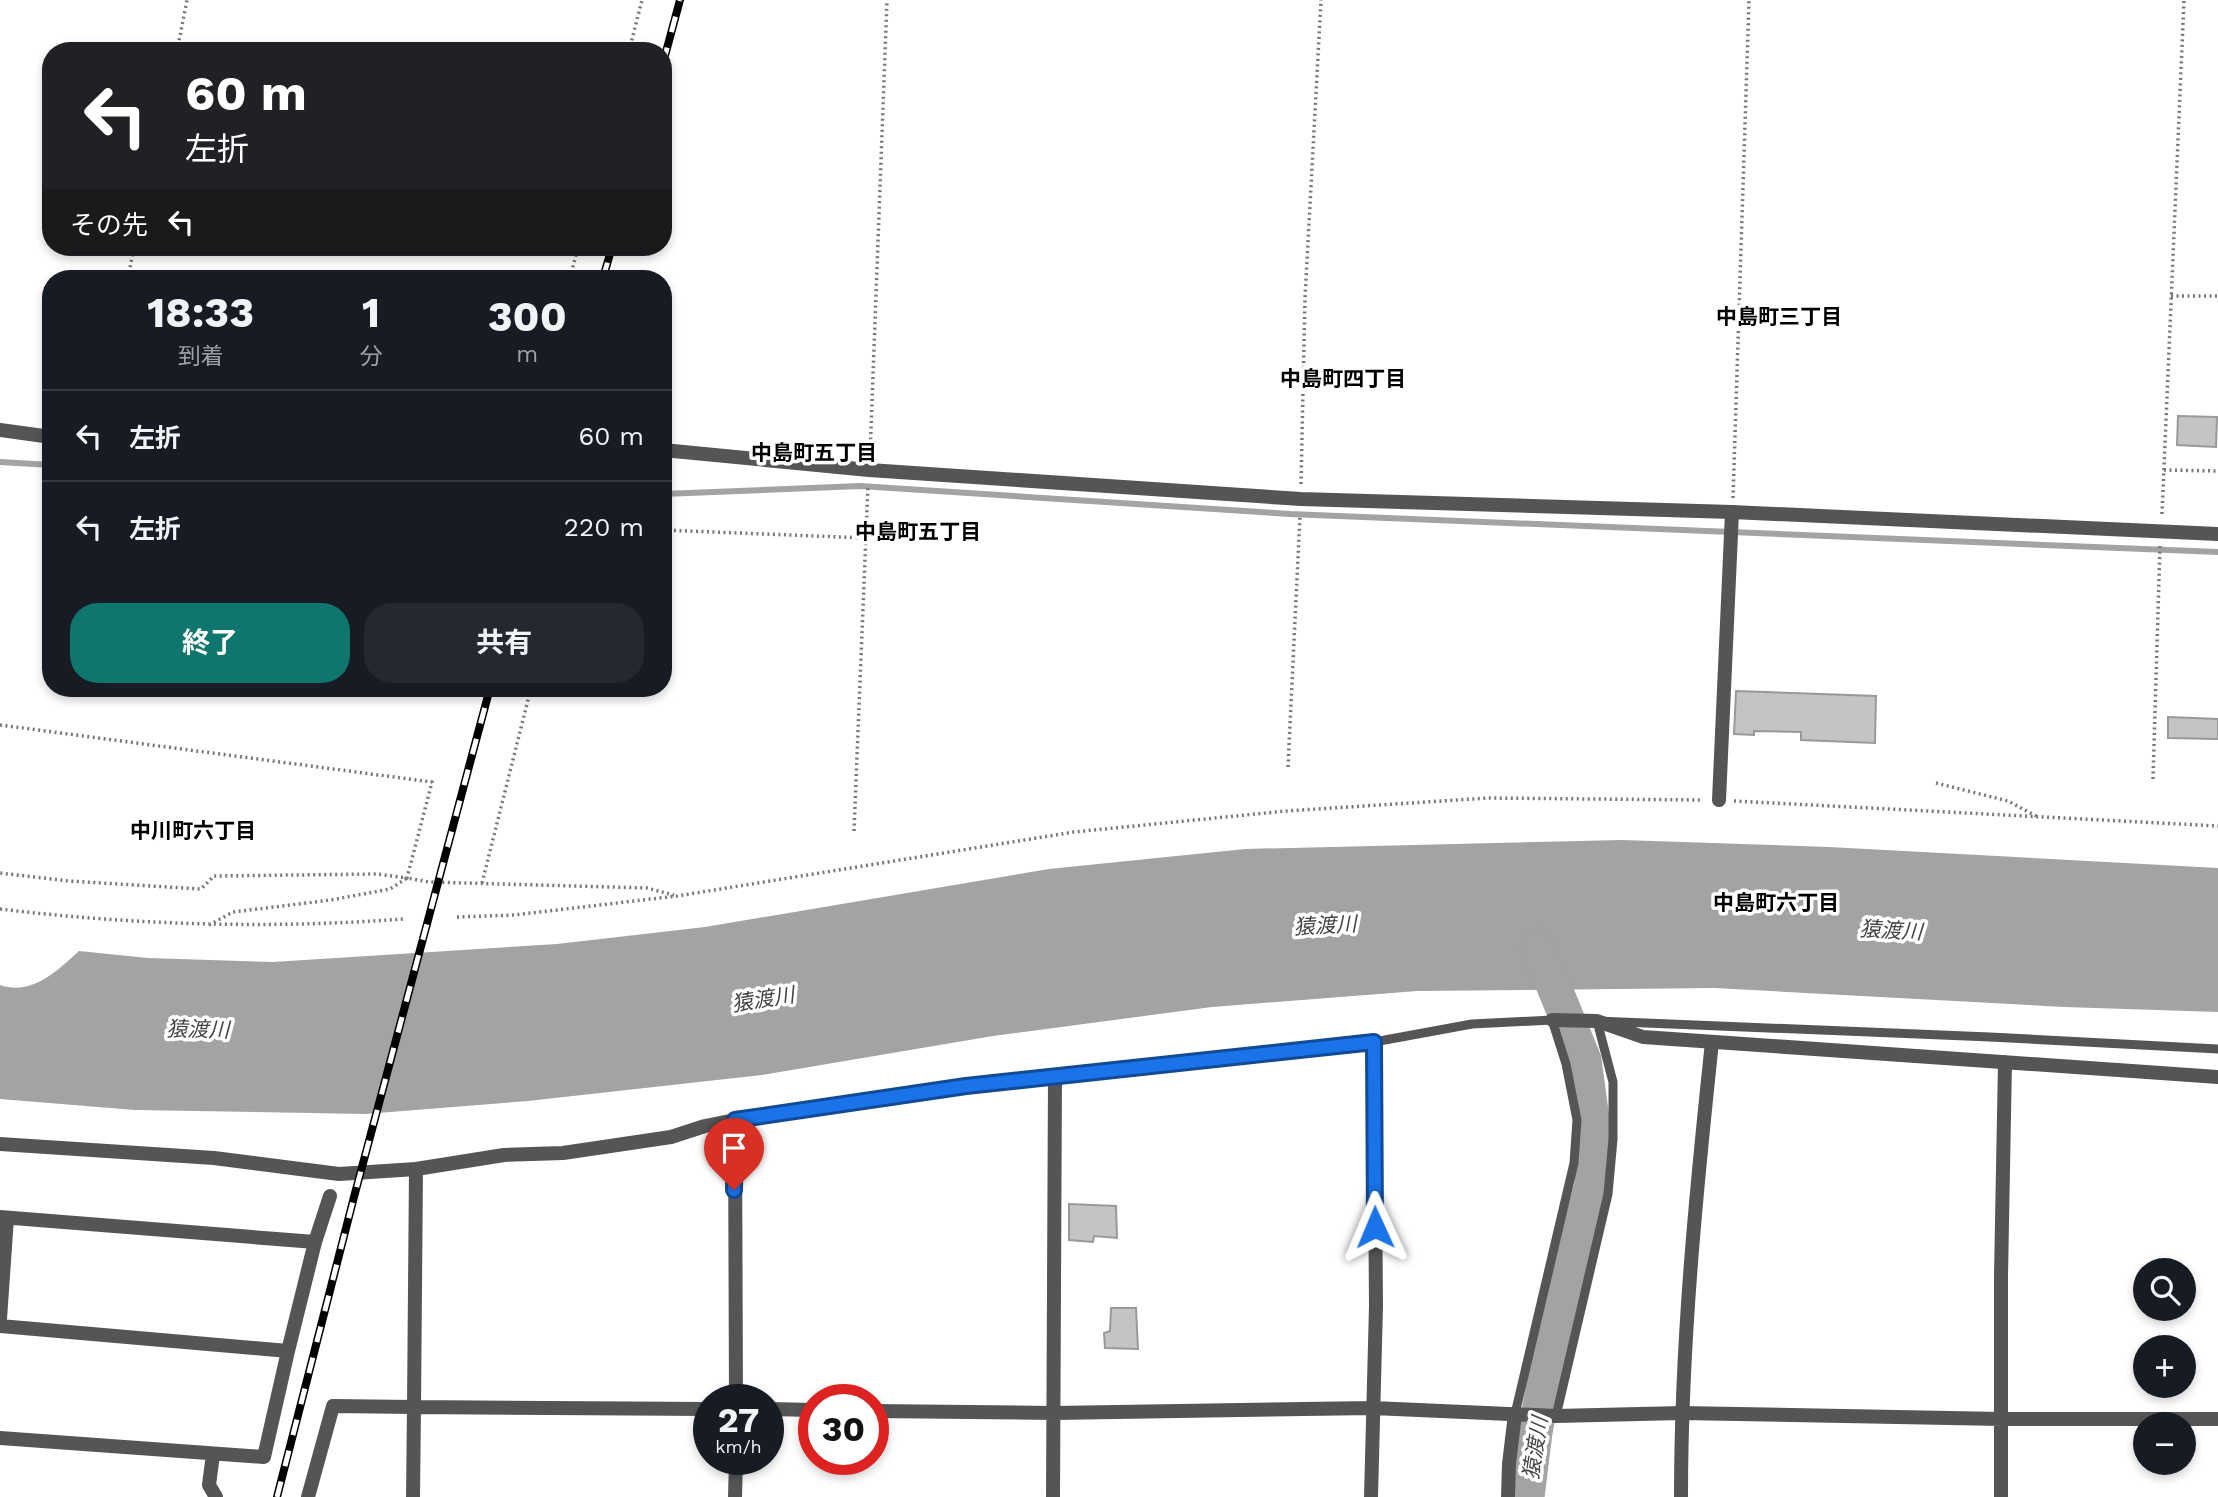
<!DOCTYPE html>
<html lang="ja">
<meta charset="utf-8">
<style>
:root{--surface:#171b24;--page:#242831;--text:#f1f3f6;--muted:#9ea1a6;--line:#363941;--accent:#0f766e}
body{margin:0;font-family:"Work Sans","Noto Sans JP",sans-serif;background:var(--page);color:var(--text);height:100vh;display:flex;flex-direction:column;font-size:26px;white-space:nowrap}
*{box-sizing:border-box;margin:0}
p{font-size:23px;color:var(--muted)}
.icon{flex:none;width:38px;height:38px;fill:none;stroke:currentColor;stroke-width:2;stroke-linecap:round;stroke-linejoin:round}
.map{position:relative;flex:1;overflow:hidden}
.sheet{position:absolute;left:42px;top:270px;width:630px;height:427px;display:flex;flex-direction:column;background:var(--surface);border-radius:28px;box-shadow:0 4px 10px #0003}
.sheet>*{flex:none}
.top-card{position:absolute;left:42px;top:42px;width:630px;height:214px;border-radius:28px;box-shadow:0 4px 10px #0003;background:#202124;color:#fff;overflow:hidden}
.tools{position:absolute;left:2133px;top:1258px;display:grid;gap:14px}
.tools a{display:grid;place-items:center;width:63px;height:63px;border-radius:50%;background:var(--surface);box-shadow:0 4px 10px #0003;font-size:35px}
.speed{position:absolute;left:693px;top:1384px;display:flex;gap:14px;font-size:35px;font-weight:700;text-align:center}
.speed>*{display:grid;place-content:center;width:91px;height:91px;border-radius:50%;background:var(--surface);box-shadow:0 4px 10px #0003;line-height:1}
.speed small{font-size:18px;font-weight:400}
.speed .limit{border:10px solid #d22;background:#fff;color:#111}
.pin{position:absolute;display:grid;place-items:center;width:60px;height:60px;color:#fff;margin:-72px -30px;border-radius:50% 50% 50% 0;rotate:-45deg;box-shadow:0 0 7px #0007}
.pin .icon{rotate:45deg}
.me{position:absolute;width:77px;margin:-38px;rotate:359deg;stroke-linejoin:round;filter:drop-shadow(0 0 5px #0008)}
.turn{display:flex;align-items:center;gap:24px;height:147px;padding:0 28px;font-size:32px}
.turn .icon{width:91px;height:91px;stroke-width:2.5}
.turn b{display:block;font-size:49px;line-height:60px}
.then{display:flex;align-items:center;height:66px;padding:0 28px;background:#0003;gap:14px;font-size:26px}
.eta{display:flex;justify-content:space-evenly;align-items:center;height:119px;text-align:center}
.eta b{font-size:42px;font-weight:700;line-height:49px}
.primary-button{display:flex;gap:14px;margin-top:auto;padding:14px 28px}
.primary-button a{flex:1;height:80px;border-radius:28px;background:var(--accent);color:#fff;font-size:28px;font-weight:700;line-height:80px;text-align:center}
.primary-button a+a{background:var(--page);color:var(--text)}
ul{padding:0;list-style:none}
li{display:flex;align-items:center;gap:21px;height:91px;padding:0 28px;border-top:2px solid var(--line)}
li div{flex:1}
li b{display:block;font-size:26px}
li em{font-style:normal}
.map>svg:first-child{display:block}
</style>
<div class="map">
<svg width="2218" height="1497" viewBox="0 0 2218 1497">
<rect width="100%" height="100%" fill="#fff"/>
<path fill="#a3a3a3" d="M1622,840L1829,847L2218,868V1012L2064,1007L1715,988L1417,991L1212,1007L993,1036L762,1075L528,1101L365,1114L135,1110L0,1099V985C32,996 57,971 79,951L148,958L273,962L557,944L705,927L1049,869L1245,849Z"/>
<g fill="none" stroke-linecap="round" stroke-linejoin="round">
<path stroke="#a3a3a3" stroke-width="6" d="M0,462L51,465
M663,494L860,486L1290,514L2218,552"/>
<path stroke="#a3a3a3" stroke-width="35" d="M1527,1497L1535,1432L1555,1328L1592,1184V1119L1584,1060L1537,945"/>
</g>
<path fill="#c4c4c4" stroke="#999" stroke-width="2" d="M2178,416L2217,417L2216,447L2177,445Z
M1736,691L1876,696L1875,743L1801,740V732L1754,731V735L1734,734Z
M2168,717L2218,719V739L2168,738Z
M1069,1204L1116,1206L1117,1238L1094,1236L1093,1242L1069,1240Z
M1111,1308H1136L1138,1349L1105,1348L1104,1333L1110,1331Z"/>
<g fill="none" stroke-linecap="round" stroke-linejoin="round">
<path stroke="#777" stroke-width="3.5" stroke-dasharray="2 3.5" stroke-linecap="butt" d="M177,51L187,0
M629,51L642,0
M128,278L134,247
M570,278L578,247
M2171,296H2218
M870,456L887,0
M2164,470L2218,471
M1301,484L1305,298L1321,0
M1733,498L1749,0
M2162,514L2184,0
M663,530L866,538
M0,725L432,782L407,878L377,874L214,876L201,889L69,881L0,873
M1288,767L1300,516
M2153,779L2160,546
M1936,783L2008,801L2036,816
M1734,801L2218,826
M854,831L868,485
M482,883L531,688
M0,909C133,925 269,929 403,919
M457,917L514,915L677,896L1074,832L1286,811L1488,798L1702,800
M209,925L233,912L331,900L390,889L407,878L429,882L647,888L674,895"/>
<path stroke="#555" stroke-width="9" d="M1374,1042L1472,1024L1552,1020L1566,1064L1577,1120L1574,1163L1515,1414
M1556,1416L1608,1194L1613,1139V1082L1597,1021L1990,1037L2218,1049"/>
<path stroke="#555" stroke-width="14" d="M1719,800L1732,512
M1552,1020L1597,1021L1643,1037L2218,1077
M735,1120L736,1400
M0,1144L214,1158L339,1174L416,1169
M0,1217L315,1242L288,1351L0,1326
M315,1242L330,1196
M0,1319L7,1218
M768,1409L814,1410
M873,1411L1054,1413L1373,1408L1556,1416L1681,1413L2002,1419H2218
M0,1438L264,1457L288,1351
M213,1454L209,1485L216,1497
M308,1497L333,1406L414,1407L416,1169L504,1155L563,1153L671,1137L705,1126L735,1120L966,1086L1374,1042L1376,1306L1371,1497
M413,1497L414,1407L709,1409
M735,1497L736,1460
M1053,1497L1055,1077
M1508,1497L1509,1464L1515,1414
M2001,1497V1276L2005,1062"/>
<path stroke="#555" stroke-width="14" d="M0,430L51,437
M663,450L869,470L1301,499L1732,512L2218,534
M1681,1497C1681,1345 1696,1193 1712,1042"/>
<g stroke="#000" stroke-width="8">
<path id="rail" d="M663,63L680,0
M603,278L612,247
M277,1497L354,1197L490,688"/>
</g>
<use href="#rail" stroke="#fff" stroke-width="5" stroke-dasharray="16" stroke-linecap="butt"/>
</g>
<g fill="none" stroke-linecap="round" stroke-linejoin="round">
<g stroke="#114b97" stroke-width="18">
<path id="route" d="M734,1190L735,1120L966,1086L1374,1042L1375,1227"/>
</g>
<use href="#route" stroke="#1a73e8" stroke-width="12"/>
</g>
<g text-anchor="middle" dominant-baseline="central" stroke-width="7" stroke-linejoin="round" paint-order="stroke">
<g font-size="21" font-weight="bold" fill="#000" stroke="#fff">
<text x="1779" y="316">中島町三丁目</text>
<text x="1343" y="378">中島町四丁目</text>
<text x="814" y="452">中島町五丁目</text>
<text x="918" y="531">中島町五丁目</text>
<text x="193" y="830">中川町六丁目</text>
<text x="1776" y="902">中島町六丁目</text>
</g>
<g font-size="21" font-style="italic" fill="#444" stroke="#fff">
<text transform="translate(1325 925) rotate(-3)">猿渡川</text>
<text transform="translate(1891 930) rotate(3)">猿渡川</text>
<text transform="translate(763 999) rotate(-9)">猿渡川</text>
<text transform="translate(198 1029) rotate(1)">猿渡川</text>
<text transform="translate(1535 1448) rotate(-81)">猿渡川</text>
</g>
</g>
</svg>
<div class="tools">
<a><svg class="icon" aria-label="search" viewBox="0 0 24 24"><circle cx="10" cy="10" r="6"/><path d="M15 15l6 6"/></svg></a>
<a>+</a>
<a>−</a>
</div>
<div class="speed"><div>27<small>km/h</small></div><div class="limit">30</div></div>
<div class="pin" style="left:734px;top:1190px;background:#d93025"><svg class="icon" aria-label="arrive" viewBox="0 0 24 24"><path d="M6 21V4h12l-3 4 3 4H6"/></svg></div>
<svg class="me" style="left:1375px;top:1227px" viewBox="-20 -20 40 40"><path d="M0-17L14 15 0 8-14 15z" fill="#1a73e8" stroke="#fff" stroke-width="4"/></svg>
<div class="top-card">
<div class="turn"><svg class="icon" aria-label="left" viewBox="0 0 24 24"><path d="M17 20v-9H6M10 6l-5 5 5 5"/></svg><div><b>60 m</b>左折</div></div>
<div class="then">その先<svg class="icon" aria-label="left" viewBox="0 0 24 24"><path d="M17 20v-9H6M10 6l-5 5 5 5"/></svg></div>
</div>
<section class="sheet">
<div class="eta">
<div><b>18:33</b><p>到着</p></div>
<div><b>1</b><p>分</p></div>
<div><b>300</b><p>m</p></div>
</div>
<ul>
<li><svg class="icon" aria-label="left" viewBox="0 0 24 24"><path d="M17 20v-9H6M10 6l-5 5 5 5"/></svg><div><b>左折</b></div><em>60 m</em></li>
<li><svg class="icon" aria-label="left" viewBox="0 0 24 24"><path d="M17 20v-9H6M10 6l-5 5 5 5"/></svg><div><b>左折</b></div><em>220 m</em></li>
</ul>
<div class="primary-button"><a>終了</a><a>共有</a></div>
</section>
</div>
